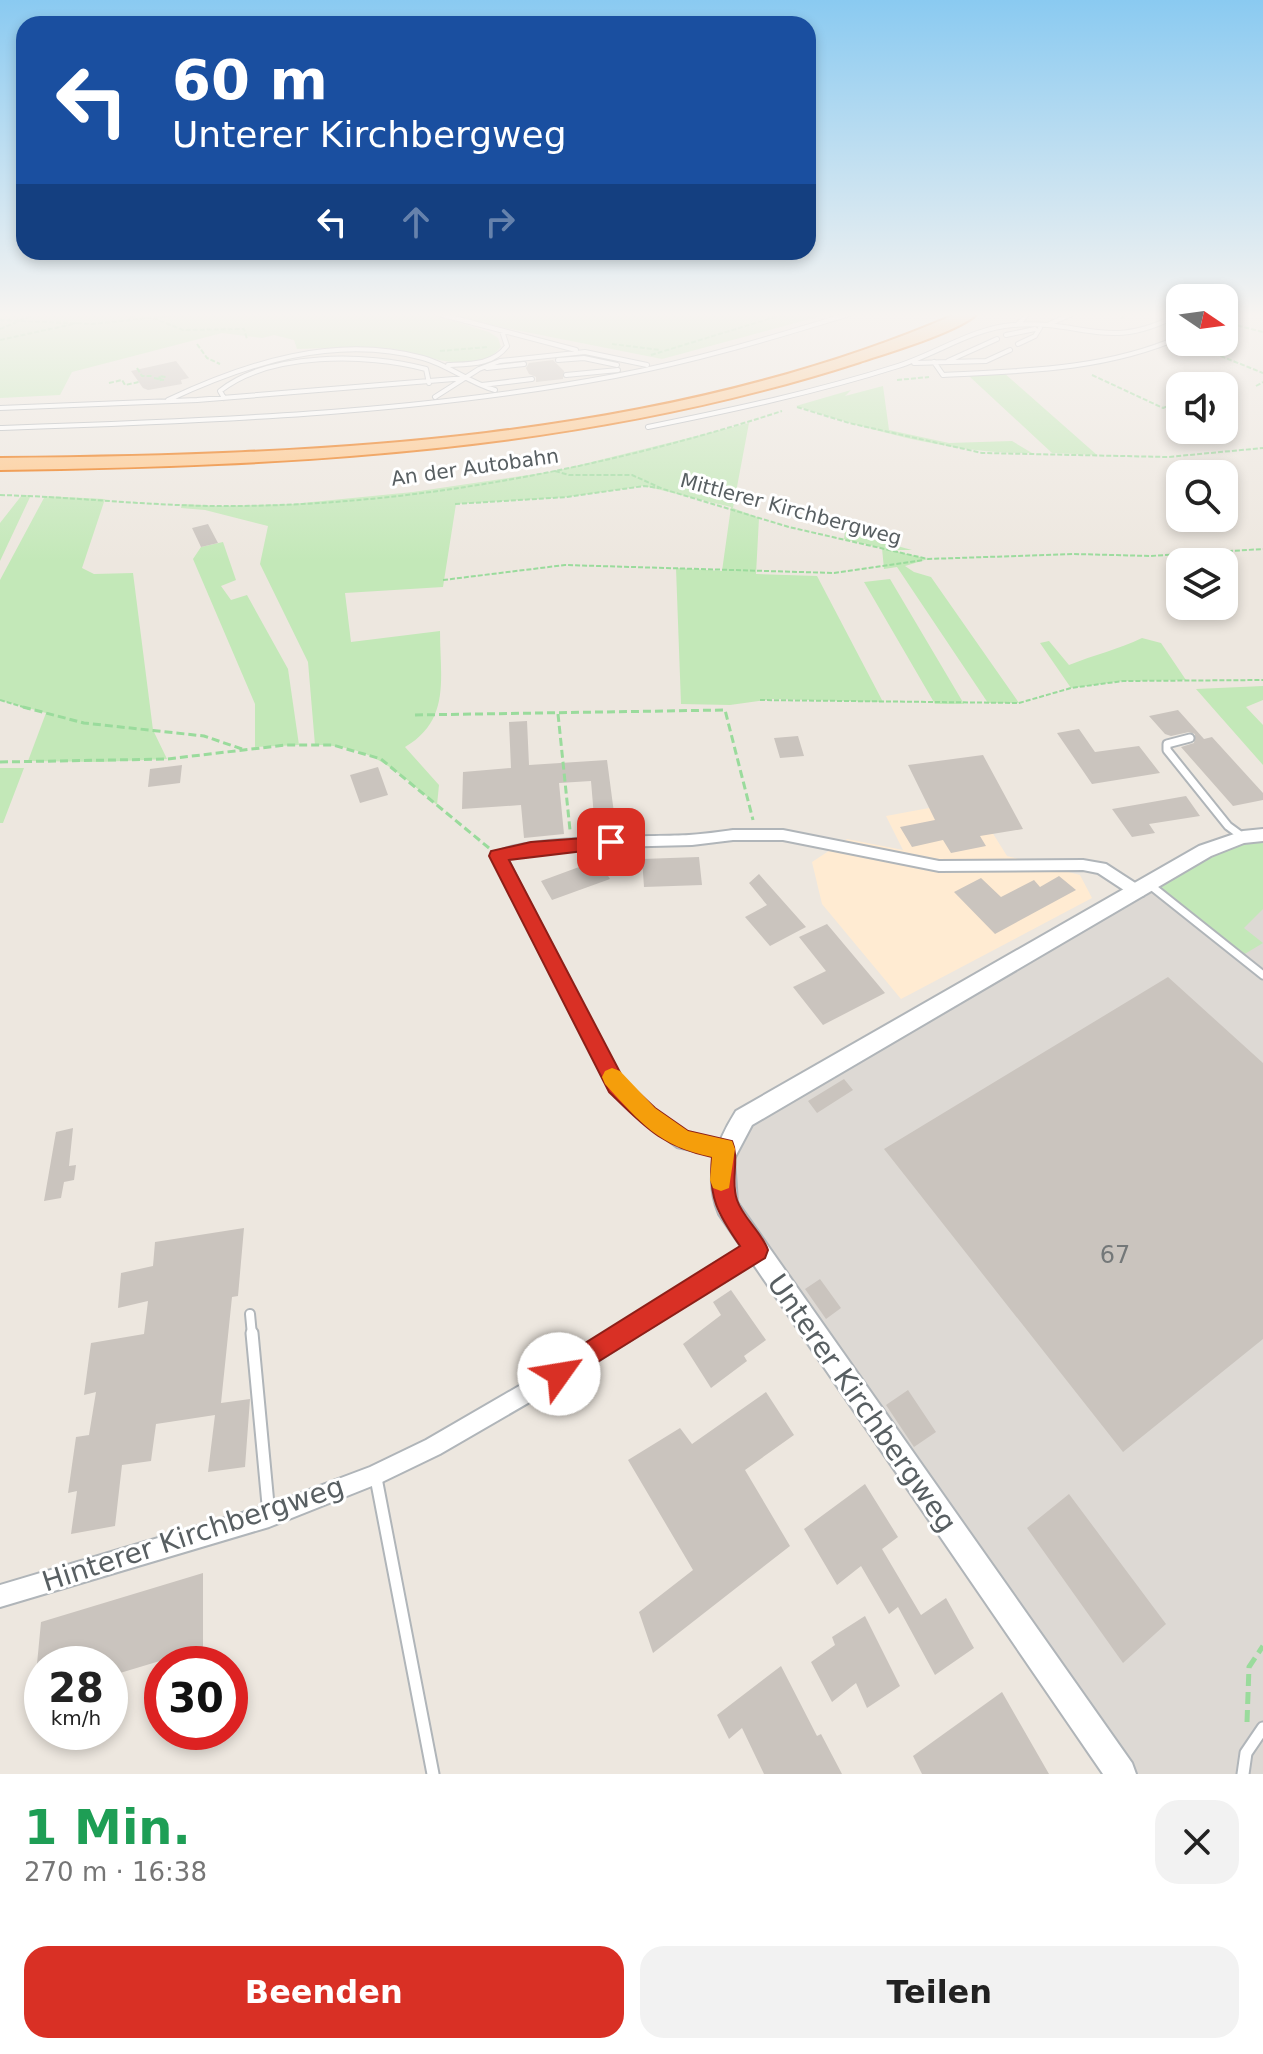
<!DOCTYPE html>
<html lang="de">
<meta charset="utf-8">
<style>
:root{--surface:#fff;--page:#f2f2f2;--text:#222;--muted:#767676;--accent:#d93025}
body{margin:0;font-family:"DejaVu Sans",sans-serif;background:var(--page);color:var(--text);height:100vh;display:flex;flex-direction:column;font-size:30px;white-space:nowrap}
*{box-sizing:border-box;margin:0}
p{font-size:26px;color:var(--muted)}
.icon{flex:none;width:44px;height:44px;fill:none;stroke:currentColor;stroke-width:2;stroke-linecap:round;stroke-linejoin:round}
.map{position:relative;height:1774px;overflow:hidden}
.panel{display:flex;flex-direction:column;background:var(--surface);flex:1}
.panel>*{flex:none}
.top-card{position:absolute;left:16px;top:16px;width:800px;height:244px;border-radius:24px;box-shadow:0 4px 12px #0003;background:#1a4fa0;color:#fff;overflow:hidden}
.needle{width:52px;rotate:103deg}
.fabs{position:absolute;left:1166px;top:284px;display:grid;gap:16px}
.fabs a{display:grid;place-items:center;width:72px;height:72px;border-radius:16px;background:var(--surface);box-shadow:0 4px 12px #0003;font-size:40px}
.speed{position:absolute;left:24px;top:1646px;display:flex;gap:16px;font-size:40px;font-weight:700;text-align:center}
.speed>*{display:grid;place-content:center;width:104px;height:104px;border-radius:50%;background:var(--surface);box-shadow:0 4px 12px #0003;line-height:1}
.speed small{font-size:20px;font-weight:400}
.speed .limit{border:12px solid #d22;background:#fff;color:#111}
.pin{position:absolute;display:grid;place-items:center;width:68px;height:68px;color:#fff;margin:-34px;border-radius:16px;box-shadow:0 4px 12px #0006}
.me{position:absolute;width:88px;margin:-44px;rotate:58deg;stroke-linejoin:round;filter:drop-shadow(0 0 6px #0008)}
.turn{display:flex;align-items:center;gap:28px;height:168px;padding:0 24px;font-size:36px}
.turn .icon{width:104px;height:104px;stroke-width:2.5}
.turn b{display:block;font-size:56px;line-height:68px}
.lanes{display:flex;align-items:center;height:76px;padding:0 24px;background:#0003;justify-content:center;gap:40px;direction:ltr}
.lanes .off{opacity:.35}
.round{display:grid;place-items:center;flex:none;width:84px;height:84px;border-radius:24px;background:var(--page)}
.head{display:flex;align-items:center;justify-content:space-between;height:136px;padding:0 24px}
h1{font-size:48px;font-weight:800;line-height:60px;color:#1e9e55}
.action{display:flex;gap:16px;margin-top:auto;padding:16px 24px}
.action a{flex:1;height:92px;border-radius:24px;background:var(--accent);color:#fff;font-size:32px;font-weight:800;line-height:92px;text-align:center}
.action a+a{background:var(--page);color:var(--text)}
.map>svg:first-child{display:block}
</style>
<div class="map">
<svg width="1263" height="1774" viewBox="0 0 1263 1774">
<rect width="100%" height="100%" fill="#ede7df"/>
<path fill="#ffebd2" d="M972,800L1007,856L1080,875L1092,898L901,999L822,904L812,862L847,839L903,850L886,816Z"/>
<path fill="#ddd9d4" d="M1263,835V1774H1121L727,1206L724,1149L744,1118L1205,851Z"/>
<path fill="#c3e8b8" d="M0,314H430L489,332L498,338L501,347C474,381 418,350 384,348C355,346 326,348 297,349L294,340L274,335L262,338L222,333L72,372L60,395L0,398Z
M450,314H829L662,359L500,327Z
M1004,373L1097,455L1052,453L969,376Z
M883,386L889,430L949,443L1012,441L1032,453C951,454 873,431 796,406L851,390L845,396Z
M749,423L733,508L759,518L756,574L817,576L883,702L773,699L730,705L681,704L676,568L722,571L731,507L644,486L567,497L456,504L443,587L345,593L351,642L440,631C440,678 451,720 405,747L439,785L437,805C396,771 372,745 315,745L308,662L260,564L268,526L205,510L181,508L182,504L217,506L292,504L413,492L555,471Z
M22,495H31L0,561V523Z
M45,496L105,499L82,568L94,574L133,573L153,730L167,759L100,762L28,761L46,713L0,700V580Z
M845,532L912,550H890L928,559L905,566L914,572L931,577L1019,703H988L897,567L884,569L882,548L844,539Z
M223,542L236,580L221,586L231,600L247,595L288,669L299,745L255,747V704L193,559L201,547Z
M890,579L964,704H935L864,582Z
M1142,638L1161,643L1186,680L1123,681L1071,688L1040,643L1049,641L1069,665C1094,655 1119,649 1142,638Z
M1263,686V700L1246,707L1263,725V765L1196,689Z
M0,768H24L3,823H0Z
M1263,835V909L1244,928L1263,943L1238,958L1150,885L1205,851Z"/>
<path fill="#cac4be" d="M553,360L564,371L563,379L536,382V377L529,374L526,368L529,363Z
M176,361L189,378L181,380L182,384L148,390L143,388L131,371Z
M208,524L218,543L201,547L192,528Z
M1178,710L1204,739L1212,737L1263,793V800L1233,806L1181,747L1194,743L1195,734L1189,732L1171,736L1165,734L1149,716Z
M527,721L529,765L607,760L616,828L595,829L591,781L559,783L564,834L524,838L521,805L462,809L463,772L511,768L509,722Z
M1079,729L1095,752L1139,746L1160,773L1092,784L1057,733Z
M798,736L804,756L780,758L774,738Z
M983,755L1023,829L980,836L986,846L951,853L943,840L912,847L900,827L935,820L908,765Z
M182,765L180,783L148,787L150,769Z
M378,767L388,795L360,803L350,775Z
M1186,796L1200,816L1149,824L1155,833L1132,837L1112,809Z
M699,857L702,885L644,887L642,859Z
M598,860L610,879L552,900L541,881Z
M759,874L806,927L770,946L745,917L767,905L749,883Z
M1059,876L1076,890L995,934L954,892L981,878L1001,897L1034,880L1040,887Z
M827,924L885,993L823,1025L793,987L826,971L799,937Z
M1168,977L1263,1063V1339L1123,1452L884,1149Z
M844,1079L853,1090L817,1113L808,1101Z
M73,1128L69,1166L76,1165L74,1180L64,1182L61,1198L44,1201L56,1132Z
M244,1228L238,1296L232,1297L221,1403L250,1399L245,1467L208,1472L215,1415L156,1424L151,1461L122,1465L115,1526L71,1534L77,1491L68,1493L76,1437L89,1435L96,1392L84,1395L91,1343L144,1334L148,1301L118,1308L121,1273L153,1266L155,1242Z
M820,1279L841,1308L826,1319L805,1289Z
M731,1290L766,1340L744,1356L747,1361L711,1388L683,1344L721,1315L713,1302Z
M908,1390L936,1432L914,1447L886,1405Z
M766,1392L794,1435L745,1470L790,1546L653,1653L639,1612L693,1570L628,1460L680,1428L692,1444Z
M865,1484L898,1537L882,1549L921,1615L946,1598L974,1648L935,1675L898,1607L889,1614L861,1566L837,1585L804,1529Z
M1069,1494L1166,1624L1123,1663L1027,1528Z
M203,1573V1648L110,1676V1664H37L41,1622Z
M865,1616L900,1686L867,1708L856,1683L832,1702L811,1662L835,1645L832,1637Z
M781,1666L817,1736L821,1734L842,1774H764L742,1728L729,1739L717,1715Z
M1002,1692L1049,1774H922L913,1756Z"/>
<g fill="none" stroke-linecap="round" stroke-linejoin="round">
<g stroke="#b0b5b9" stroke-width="6">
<path id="service-far3" d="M439,314L576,350
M1018,324L1028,314
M1047,325L1072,314
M1006,335L1035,329
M1018,344L1035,336L1040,328
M558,360L584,358L617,365
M948,361L997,339
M934,362L943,375C1023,371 1105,370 1180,337
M914,363L986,361L1010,350
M448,365C470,364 493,365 507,346L502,331
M487,368L524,364
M566,375L618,370
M482,385L532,379
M435,397L479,369L500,361L585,352L647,365
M224,398L220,391C269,352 367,353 426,369L429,383
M168,400C247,363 335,334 423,358C449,365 469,383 495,390
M0,408L197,400L466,378
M648,427C732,410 816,392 898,366C936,354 973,328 1013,325C1082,319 1108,353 1179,314
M0,428C205,421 413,414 615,376C694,361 772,338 849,314"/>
</g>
<g stroke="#b0b5b9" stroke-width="11">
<path id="service-far2" d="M1190,738L1167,744V750L1228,826L1243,837
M1150,885L1263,975"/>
</g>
<g stroke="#b0b5b9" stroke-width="12">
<path id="service-far1" d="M250,1314L252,1335"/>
</g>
<g stroke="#b0b5b9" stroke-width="15">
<path id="service" d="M252,1333L269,1515
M376,1478L433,1774
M1243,1774L1246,1753L1263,1728"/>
</g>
<g stroke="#b0b5b9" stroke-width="4">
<path id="minor" d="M733,830H783L939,861L1083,860L1106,864L1143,888L1145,892L1143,896H1133L1098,873L1083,870L939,871L783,840H733L692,845L611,847L531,854L507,859L622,1080L653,1110L687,1134L730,1143L732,1149L730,1155L724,1157L677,1147L641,1120L610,1090L491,856C511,835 654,837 689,835C704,834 718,832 733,830Z
M757,1241L763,1244L766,1250L763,1256L566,1381L440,1454L382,1482L269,1527L0,1607V1585L269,1505L370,1467L426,1440L552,1367Z"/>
</g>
<g stroke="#b0b5b9" stroke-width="4">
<path id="tertiary" d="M1263,829V841L1244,843L1211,856L752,1125L734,1159L737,1202L1132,1763L1136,1774H1103L719,1214C703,1176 716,1143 736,1111L1199,846L1243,831Z"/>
</g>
<g stroke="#ec6e00" stroke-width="4">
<path id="motorway" d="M956,314H977C958,332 887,353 860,362C583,452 289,466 0,470V458C317,455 661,442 956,314Z"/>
</g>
<path stroke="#9adb9c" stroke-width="2" stroke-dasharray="5 2" stroke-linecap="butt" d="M523,314H574
M129,318L141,314
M153,318L183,330L244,329L247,339
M1121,318L1126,314
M0,320L92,324L188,314
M1224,322L1263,332
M0,329L35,314
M0,340L78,323
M1188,343L1263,373
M197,344L207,358L220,364
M612,344L660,350
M440,351L488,347
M651,355L785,314
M137,368L142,376H153
M1092,375L1163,408L1180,401
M154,378L164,380
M897,380L929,377
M161,381L159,376L166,377
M109,383L122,380L125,385L139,382
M1256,386L1263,382
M797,407L849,423L982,453L1168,457L1263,448
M555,471L569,475H632L663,489L789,527L928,559L1074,554L1150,556L1263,549
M0,495C79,497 157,507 236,506C417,505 610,467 782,411
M455,504L567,497L644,486L659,488
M443,580L565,565L834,573L924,560
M0,700L30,709
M760,700L1019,703L1071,688L1123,681L1263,680"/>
<path stroke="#9adb9c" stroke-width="3" stroke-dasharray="8 4" stroke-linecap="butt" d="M23,707L84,723L204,736L242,749
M558,714L570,830
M415,715L725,710L753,820
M0,762L167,759L286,745H333L381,759L489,848"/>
<path stroke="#9adb9c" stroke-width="5" stroke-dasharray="12 6" stroke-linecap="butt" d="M1247,1722L1249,1667L1263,1646"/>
<use href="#service-far3" stroke="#fff" stroke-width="4"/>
<use href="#service-far2" stroke="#fff" stroke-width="7"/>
<use href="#service-far1" stroke="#fff" stroke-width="8"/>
<use href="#service" stroke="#fff" stroke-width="11"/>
<use href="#minor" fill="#fff" fill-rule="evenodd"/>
<use href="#tertiary" fill="#fff" fill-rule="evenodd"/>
<use href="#motorway" fill="#ffc484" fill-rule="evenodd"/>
</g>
<linearGradient id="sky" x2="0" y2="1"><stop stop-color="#8acaf1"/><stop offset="0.56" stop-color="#f7f4f1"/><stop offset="1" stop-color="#f7f4f1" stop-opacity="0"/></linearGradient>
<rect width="1263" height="562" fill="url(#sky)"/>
<path fill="#d93025" stroke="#8d1f18" stroke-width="2" d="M611,836L620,842L617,847L509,860L623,1078L655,1108L688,1131L732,1141C740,1159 730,1180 737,1200C743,1218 761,1231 768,1250L765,1258L559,1386L550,1383L546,1374L550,1365L740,1246C718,1214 708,1198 712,1157C662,1147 644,1126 609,1092L489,856L491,851L531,842Z"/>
<path fill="#f59e0b" d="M612,1068L620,1071L655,1108L688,1131L732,1141L735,1149L729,1188L721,1191L713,1188L710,1180L712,1157C658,1146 641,1123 605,1084L602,1077L605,1071Z"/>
<g text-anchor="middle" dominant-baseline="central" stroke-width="6" stroke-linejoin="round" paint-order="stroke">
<g font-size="20" fill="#585f62" stroke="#fff">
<text transform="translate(475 467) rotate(-8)">An der Autobahn</text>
<text transform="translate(791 509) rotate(15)">Mittlerer Kirchbergweg</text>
</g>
<g font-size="24" fill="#747879">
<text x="1115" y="1255">67</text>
</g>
<g font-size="28" fill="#585f62" stroke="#fff">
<text transform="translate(862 1403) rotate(55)">Unterer Kirchbergweg</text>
<text transform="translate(193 1534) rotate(-18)">Hinterer Kirchbergweg</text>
</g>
</g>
</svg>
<div class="fabs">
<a><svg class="needle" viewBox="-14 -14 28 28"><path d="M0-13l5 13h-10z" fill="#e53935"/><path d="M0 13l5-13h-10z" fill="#767676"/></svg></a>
<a><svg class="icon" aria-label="sound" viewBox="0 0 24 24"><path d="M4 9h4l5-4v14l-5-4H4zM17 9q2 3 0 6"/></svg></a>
<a><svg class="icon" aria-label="search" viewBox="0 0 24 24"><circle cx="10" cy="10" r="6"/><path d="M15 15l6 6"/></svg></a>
<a><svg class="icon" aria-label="layers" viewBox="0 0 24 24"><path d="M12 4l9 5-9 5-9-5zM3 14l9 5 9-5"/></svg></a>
</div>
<div class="speed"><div>28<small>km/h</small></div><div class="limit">30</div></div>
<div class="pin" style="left:611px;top:842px;background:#d93025"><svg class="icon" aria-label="arrive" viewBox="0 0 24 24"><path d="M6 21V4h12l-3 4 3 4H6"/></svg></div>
<svg class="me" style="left:559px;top:1374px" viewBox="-20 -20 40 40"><circle r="19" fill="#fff"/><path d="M0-13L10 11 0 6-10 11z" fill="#d93025"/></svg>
<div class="top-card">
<div class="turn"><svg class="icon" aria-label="left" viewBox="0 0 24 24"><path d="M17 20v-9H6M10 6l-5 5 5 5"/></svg><div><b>60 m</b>Unterer Kirchbergweg</div></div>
<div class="lanes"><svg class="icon" aria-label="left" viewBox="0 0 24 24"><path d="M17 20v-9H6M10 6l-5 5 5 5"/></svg><svg class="icon off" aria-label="ahead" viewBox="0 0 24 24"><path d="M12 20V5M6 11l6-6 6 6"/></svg><svg class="icon off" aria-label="right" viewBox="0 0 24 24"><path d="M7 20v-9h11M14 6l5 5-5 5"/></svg></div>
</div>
</div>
<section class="panel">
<div class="head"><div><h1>1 Min.</h1><p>270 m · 16:38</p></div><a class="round"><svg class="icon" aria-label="close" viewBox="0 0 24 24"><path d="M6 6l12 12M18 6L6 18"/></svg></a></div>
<div class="action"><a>Beenden</a><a>Teilen</a></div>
</section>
